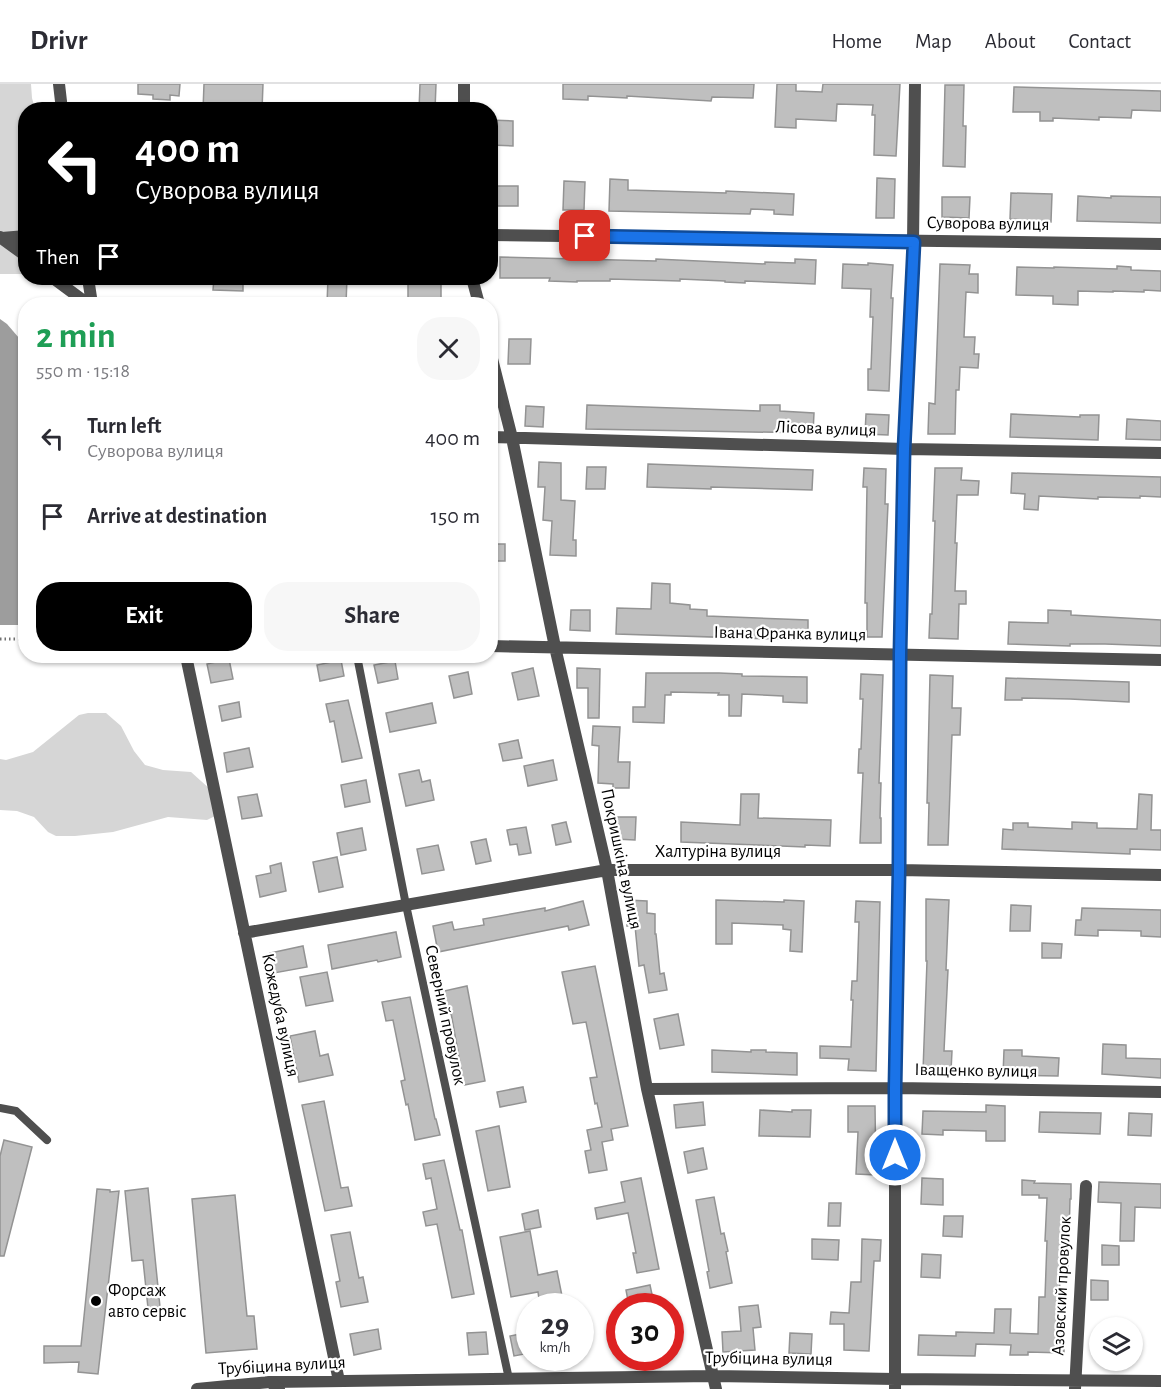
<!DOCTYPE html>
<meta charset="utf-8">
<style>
:root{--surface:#fff;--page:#f7f7f7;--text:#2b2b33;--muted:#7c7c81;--line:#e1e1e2;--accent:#000}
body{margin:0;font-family:"Alegreya Sans",sans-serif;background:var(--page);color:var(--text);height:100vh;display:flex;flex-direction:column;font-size:22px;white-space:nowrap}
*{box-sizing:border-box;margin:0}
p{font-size:20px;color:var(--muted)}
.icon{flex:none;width:33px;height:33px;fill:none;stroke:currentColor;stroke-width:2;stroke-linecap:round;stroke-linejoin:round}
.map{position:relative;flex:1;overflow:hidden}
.details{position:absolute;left:18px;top:213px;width:480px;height:366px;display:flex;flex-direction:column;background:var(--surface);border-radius:24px;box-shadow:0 2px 4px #0004}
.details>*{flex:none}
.guide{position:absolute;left:18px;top:18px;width:480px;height:183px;border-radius:24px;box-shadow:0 2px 4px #0004;background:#000;color:#fff;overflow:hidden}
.buttons{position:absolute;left:1089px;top:1233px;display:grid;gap:12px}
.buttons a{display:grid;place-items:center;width:54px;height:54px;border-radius:50%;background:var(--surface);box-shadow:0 2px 4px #0004;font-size:30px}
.speed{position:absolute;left:516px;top:1209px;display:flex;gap:12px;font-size:30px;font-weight:700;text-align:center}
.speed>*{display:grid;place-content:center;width:78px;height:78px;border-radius:50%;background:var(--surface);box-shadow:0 2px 4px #0004;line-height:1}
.speed small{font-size:15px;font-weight:400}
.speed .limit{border:9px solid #d22;background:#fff;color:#111}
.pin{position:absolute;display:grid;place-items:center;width:51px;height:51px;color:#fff;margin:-26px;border-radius:12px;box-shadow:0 3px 9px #0006}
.me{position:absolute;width:66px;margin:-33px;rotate:0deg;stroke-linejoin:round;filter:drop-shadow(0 0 4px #0008)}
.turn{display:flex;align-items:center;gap:21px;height:126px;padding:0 18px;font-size:27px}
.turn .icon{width:78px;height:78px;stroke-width:2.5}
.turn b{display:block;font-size:42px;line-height:51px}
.then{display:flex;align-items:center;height:57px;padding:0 18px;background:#0003;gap:12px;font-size:22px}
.round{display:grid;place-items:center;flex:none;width:63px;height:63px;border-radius:24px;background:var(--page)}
.overview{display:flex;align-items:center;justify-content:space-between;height:102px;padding:0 18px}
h1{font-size:36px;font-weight:700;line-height:45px;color:#1e9e55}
.action{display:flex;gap:12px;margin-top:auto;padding:12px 18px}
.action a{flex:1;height:69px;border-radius:24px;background:var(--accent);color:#fff;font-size:24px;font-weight:700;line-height:69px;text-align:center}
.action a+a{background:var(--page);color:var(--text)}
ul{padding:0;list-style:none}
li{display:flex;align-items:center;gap:18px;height:78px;padding:0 18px}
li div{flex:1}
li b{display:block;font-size:22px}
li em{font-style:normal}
header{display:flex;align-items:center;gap:36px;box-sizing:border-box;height:84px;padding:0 30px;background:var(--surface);border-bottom:2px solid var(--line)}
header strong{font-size:28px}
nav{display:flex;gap:33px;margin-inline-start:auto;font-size:21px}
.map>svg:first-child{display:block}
</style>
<header>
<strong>Drivr</strong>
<nav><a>Home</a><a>Map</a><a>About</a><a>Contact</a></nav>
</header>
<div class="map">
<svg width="1161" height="1305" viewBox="0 0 1161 1305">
<rect width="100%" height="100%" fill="#fff"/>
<path fill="#d6d6d6" d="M0,0H31L32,14L35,25L26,26L25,190H0Z
M88,629H106L121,642L134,667L145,681L163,686L191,688L211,706L215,732L207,736L168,733L113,748L75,752H56L48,748L34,733L17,727L0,726V675L6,676L33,668L79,631Z"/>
<path fill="#9d9d9d" d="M0,235L7,240L25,261V541H0Z"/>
<path fill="#bfbfbf" stroke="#939393" stroke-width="1.5" d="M138,0H180L179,12L170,11V16L153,15V11L138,10Z
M204,0H263L262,26H203Z
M420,0H436L435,26H419Z
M563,0H754L753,14L712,13L711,17L627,12V14L588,12V16L563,15Z
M777,0H796V7L822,8L823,0H900L896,72L874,71L875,31H872L873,21L837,20L836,37L796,35V44L775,43Z
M945,1H964L963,42H966L965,83L943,82Z
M1014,3L1161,7V27L1132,26L1131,34L1099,33V36L1053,34V37H1040V28H1013Z
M490,36L513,37V62L490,61Z
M877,94L895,95L894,134H876Z
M610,95L628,96V106L726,109V107L794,110L793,131L774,130V126L751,125L750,130L609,127Z
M564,97L585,98L584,126H563Z
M490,102H518V122H490Z
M1011,109L1052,110L1051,138L1010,135Z
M1078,112L1111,114V112L1161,113V139L1077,137Z
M942,113H970L969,134L942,133Z
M500,173L656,177V175L765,180V178L795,179V175L816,176L815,200L745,197V199L725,198V197L680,195V197L610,195V197H577V198L549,197L550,194H500Z
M868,179L893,181L891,214H893L889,307L868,306V285H871L873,233H870L871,205L842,204L843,180L868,181Z
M940,180L970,181L969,190H978V209L966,208L964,253H975L974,270H979L978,284L960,283L959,306H956L955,350H928L929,319L935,320Z
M1117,182L1131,183V186L1161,187V207L1144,206V208L1113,207V208L1078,207V221L1053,220V212L1016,211L1017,183L1054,184V183L1117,185Z
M214,194H243V207L213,206Z
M328,194H347L346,220H327Z
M408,194H441V218L408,219Z
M509,255H531L530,280H508Z
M587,321L760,327V321H780V327L814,329L813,349L586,345Z
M526,322L544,323L543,343L525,342Z
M866,330L889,331L888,351L865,350Z
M1011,330L1080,333V331H1099L1098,356L1010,353Z
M1127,335L1161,337V356L1126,355Z
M539,378L561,379V416L575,417L573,456H576V472L550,471L552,437L543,436L545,403H538Z
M648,380L813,386L812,406L711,403V405L647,403Z
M587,383H606L605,405H586Z
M864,384L886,385L885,420H888L882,553H867V519H865L867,403H863Z
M935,384H962L961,396L979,397L978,411H957L955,459H957L955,507H966V520H959L958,555L929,554L930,530H932L935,437H933Z
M1012,389L1161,393V413L1140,412V414L1098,413V415L1039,412L1038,426L1024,425L1025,410L1011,409Z
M490,460H505V477H490Z
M652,499L670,500V519L690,521V525L707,526V532L808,536V556L616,550L617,524L651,525Z
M571,526H590V547L570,546Z
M1048,526L1071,527V531L1161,536V562L1105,560H1070V562L1008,560L1009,538L1048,539Z
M229,575L233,595L211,599L207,580Z
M341,576L344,592L320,597L317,581Z
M395,577L398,595L378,599L374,581Z
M533,584L539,612L518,616L512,589Z
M577,584L600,585L599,634H588V604H577Z
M468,588L472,610L454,614L449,592Z
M646,589H719L742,590V592L807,593V619L783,618V612L742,610L741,632H729V611H718L719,609L671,608V611H665L664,639L633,638V623H645Z
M861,590L883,591L879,699H881L880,734H881V759H860L863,689H858L859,665H861L863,615H860Z
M930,591L953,592L952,624H961L960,651H952L948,761H928L929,719H927Z
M1006,594L1129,598V618L1070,615L1022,614V616H1005Z
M348,616L362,674L342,678L334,637L330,638L326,620Z
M239,618L241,633L222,637L219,622Z
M432,619L436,639L390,648L386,629Z
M593,642L620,643L618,678H630L629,704H613V700L598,699L599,662L592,661Z
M518,656L522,674L503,677L499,660Z
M249,664L253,683L227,688L224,669Z
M553,676L557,696L528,702L524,682Z
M419,686L422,698L430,696L434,716L406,722L399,690Z
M366,696L370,718L345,723L341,701Z
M257,710L262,732L242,735L238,713Z
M741,710H759L758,734L831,736L830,762L805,761V763L681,758V738L740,741Z
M1139,710L1152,711L1151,746H1161V766L1130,765V770L1002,765L1003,745L1013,746V739H1028V743L1072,745V738L1097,739V744L1137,745Z
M616,733H636L635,756L615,755Z
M566,738L571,758L556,761L552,741Z
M526,743L531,769L519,771L517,760L510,761L507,746Z
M362,744L366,766L341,771L337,749Z
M486,755L491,777L476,780L471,758Z
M438,761L444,786L422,790L417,765Z
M337,773L343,803L319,808L313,778Z
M281,779L286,807L260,813L256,792L271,789L270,782Z
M926,815L949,816L946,886H948L944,967H952L951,987H923L927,877H926Z
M627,816L647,817V829L655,830V850H656L660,890L664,889L667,906L649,909L644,881L639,882L635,842H627Z
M716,816L784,818V816L804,817L802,868L790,867L791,846L783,845V841L732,839V860H716Z
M583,817L589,841L569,846L568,842L438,868L433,842L452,838L454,846L484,841L483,835L545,824V827Z
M856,817L880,818L876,987L848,986L849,975L820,974V962L851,963L853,916H851L852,897H857L859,838H855Z
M1011,821L1031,822L1030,847H1010Z
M1082,824L1161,826V853L1141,852V847L1098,846V852L1075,851L1076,836H1081Z
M396,848L401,873L378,878L377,876L332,885L328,861Z
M1042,859L1062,860L1061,874H1042Z
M303,862L307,883L274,889L270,869Z
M595,882L628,1042L611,1045L613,1056L602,1058L607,1086L589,1089L585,1067L591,1066L587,1046L602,1043L597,1019L595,1020L590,994L597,993L586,938L573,940L562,888Z
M327,888L333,917L306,922L300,893Z
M467,902L485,997L464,1001L451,929L449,930L444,907Z
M410,913L435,1035H436L440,1051L415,1056L408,1020L406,1021L401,997L405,996L393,936L386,937L382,918Z
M678,930L684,961L660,965L654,935Z
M315,947L320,972L328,970L333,991L299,998L290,952Z
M1103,960L1126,961V974L1161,975V994L1102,990Z
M712,966L751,968V966H766V968L797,969V991L712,988Z
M1004,966H1022V972L1059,974L1058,992L1003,991Z
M523,1003L526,1018L500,1023L497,1008Z
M324,1017L341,1104L348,1103L352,1122L325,1127L302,1021Z
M703,1018L705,1041L676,1044L674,1021Z
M986,1021L1005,1022V1057H986V1047L943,1046V1051L922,1050L923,1027L986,1028Z
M848,1022H875L876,1091L856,1090L858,1048H848Z
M760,1026L792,1028V1026H811L810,1053L759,1052Z
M1040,1028L1101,1029L1100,1050L1039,1048Z
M1129,1029L1152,1030L1151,1052L1128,1051Z
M499,1042L510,1103L488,1107L476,1047Z
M4,1056L32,1063L4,1172H0V1072Z
M703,1064L707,1085L688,1089L684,1068Z
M444,1076L460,1146H462L474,1210L452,1214L437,1140L426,1142L423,1128L437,1125L431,1094L426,1095L423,1080Z
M641,1094L659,1185L637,1189L633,1169H636L628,1129L597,1135L595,1124L625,1118L621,1098Z
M922,1094L943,1095V1121L921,1120Z
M1022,1096L1035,1097L1034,1099L1071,1100V1115H1070L1068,1193H1060L1058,1248L1064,1249V1269L1028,1268V1271H1010L1011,1261L976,1260L975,1272L918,1271L919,1251L956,1252V1248L994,1249L995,1225H1011L1010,1249L1038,1250L1039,1213H1045L1047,1157H1045L1047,1114H1039V1111H1022Z
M1099,1098L1161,1100V1124L1135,1123L1134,1157H1120L1121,1119L1098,1118Z
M148,1104L160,1223L148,1224L143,1176L132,1177L125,1107Z
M97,1105L110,1106V1108L119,1107L98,1290L78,1288L79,1278L44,1279V1262H81Z
M235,1111L247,1232H254L257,1265L206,1269L192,1115Z
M714,1113L721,1150L724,1149L728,1167L726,1168L732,1199L710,1204L707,1188L709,1187L696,1116Z
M829,1119H841L840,1142H828Z
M538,1126L541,1143L525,1146L522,1130Z
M944,1132H963L962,1153L943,1152Z
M530,1147L538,1191L557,1187L563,1217L540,1222L538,1208L511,1213L500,1153Z
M350,1148L359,1194L363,1193L368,1218L341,1223L336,1198L340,1197L331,1151Z
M812,1155L839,1156L838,1176L812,1175Z
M862,1155L881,1156L880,1177H874L869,1267L844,1266V1240H830L831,1228L849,1229L851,1198H861Z
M1102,1161L1119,1162V1181H1102Z
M922,1170L941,1171L940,1194L921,1193Z
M1091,1196L1108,1197V1216H1091Z
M650,1201L654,1220L643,1222H629L626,1206Z
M758,1221L761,1243L753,1244L755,1266L723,1268L722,1248L741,1247L739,1223Z
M378,1245L381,1265L354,1271L350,1250Z
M486,1248L488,1270L469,1271L467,1249Z
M530,1248V1269L514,1272L510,1252Z
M790,1249L812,1250L811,1270L789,1269Z"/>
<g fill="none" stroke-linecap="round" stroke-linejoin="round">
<path stroke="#717171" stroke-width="3" stroke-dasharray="1.5 3" stroke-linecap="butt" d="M0,555H26"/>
<path stroke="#4f4f4f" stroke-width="8" d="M357,572L406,821L509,1295
M0,1024L16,1027L47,1056"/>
<path stroke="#4f4f4f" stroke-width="12" d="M59,0L62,26
M464,26V0
M490,151L1161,160
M0,153L26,172
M2,154L26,152
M53,194L88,220
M88,194L92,220
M472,194L479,220
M490,267L512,354L555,563L607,786L647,1005L716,1305
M490,353L905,365L1161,369
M490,562L1161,576
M186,572L339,1297
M244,849L607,786H899L1161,791
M647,1005L895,1004L1161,1008
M270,1298L712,1292L895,1295L1161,1297
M895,1305V1004L899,786L900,570L905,365L913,158L915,0
M1075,1305L1086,1102"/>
<path stroke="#4f4f4f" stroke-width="12" d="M197,1305L270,1298L279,1305"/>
</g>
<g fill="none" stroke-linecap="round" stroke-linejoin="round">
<g stroke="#114b97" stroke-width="15">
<path id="route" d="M585,152L914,158L904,365L900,570L899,786L895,1004V1071"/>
</g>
<use href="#route" stroke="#1a73e8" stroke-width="10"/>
</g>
<circle fill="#000" stroke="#fff" stroke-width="2" cx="96" cy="1217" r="6"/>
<g text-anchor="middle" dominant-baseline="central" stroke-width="4.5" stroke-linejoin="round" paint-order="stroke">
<g font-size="18" fill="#000" stroke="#fff">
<text transform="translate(988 140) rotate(1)">Суворова вулиця</text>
<text transform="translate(826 345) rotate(2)">Лісова вулиця</text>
<text transform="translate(790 550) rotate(1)">Івана Франка вулиця</text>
<text x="718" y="768">Халтуріна вулиця</text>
<text transform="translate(621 775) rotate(78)">Покришкіна вулиця</text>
<text transform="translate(280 931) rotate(78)">Кожедуба вулиця</text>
<text transform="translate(445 931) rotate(78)">Северний провулок</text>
<text transform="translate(976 987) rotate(1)">Іващенко вулиця</text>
<text transform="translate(1062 1202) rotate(-87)">Азовский провулок</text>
<text transform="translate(769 1275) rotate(1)">Трубіцина вулиця</text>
<text transform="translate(282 1282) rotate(-3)">Трубіцина вулиця</text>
</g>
<g font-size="18" fill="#000" stroke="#fff" text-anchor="start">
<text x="108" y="1207">Форсаж<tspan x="108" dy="21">авто сервіс</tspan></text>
</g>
</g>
</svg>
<div class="buttons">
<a><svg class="icon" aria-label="layers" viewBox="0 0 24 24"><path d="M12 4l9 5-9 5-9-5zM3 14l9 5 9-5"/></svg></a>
</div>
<div class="speed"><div>29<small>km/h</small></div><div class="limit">30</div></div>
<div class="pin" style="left:585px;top:152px;background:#d93025"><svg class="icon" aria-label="arrive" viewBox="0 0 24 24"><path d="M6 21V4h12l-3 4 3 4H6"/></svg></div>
<svg class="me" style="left:895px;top:1071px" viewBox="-20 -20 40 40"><circle r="17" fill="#1a73e8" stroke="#fff" stroke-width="3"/><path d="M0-11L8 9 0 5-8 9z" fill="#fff"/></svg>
<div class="guide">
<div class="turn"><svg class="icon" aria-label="left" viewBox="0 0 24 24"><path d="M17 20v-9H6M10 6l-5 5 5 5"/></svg><div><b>400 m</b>Суворова вулиця</div></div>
<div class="then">Then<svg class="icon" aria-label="arrive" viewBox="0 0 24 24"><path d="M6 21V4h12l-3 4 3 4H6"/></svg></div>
</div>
<section class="details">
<div class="overview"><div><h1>2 min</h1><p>550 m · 15:18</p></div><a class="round"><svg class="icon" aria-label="close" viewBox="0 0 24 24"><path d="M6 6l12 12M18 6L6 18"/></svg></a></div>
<ul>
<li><svg class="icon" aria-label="left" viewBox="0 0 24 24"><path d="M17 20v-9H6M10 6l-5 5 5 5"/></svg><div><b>Turn left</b><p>Суворова вулиця</p></div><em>400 m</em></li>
<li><svg class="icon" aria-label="arrive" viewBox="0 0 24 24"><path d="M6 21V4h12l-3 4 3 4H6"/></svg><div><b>Arrive at destination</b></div><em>150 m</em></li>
</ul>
<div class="action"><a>Exit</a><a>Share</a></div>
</section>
</div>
